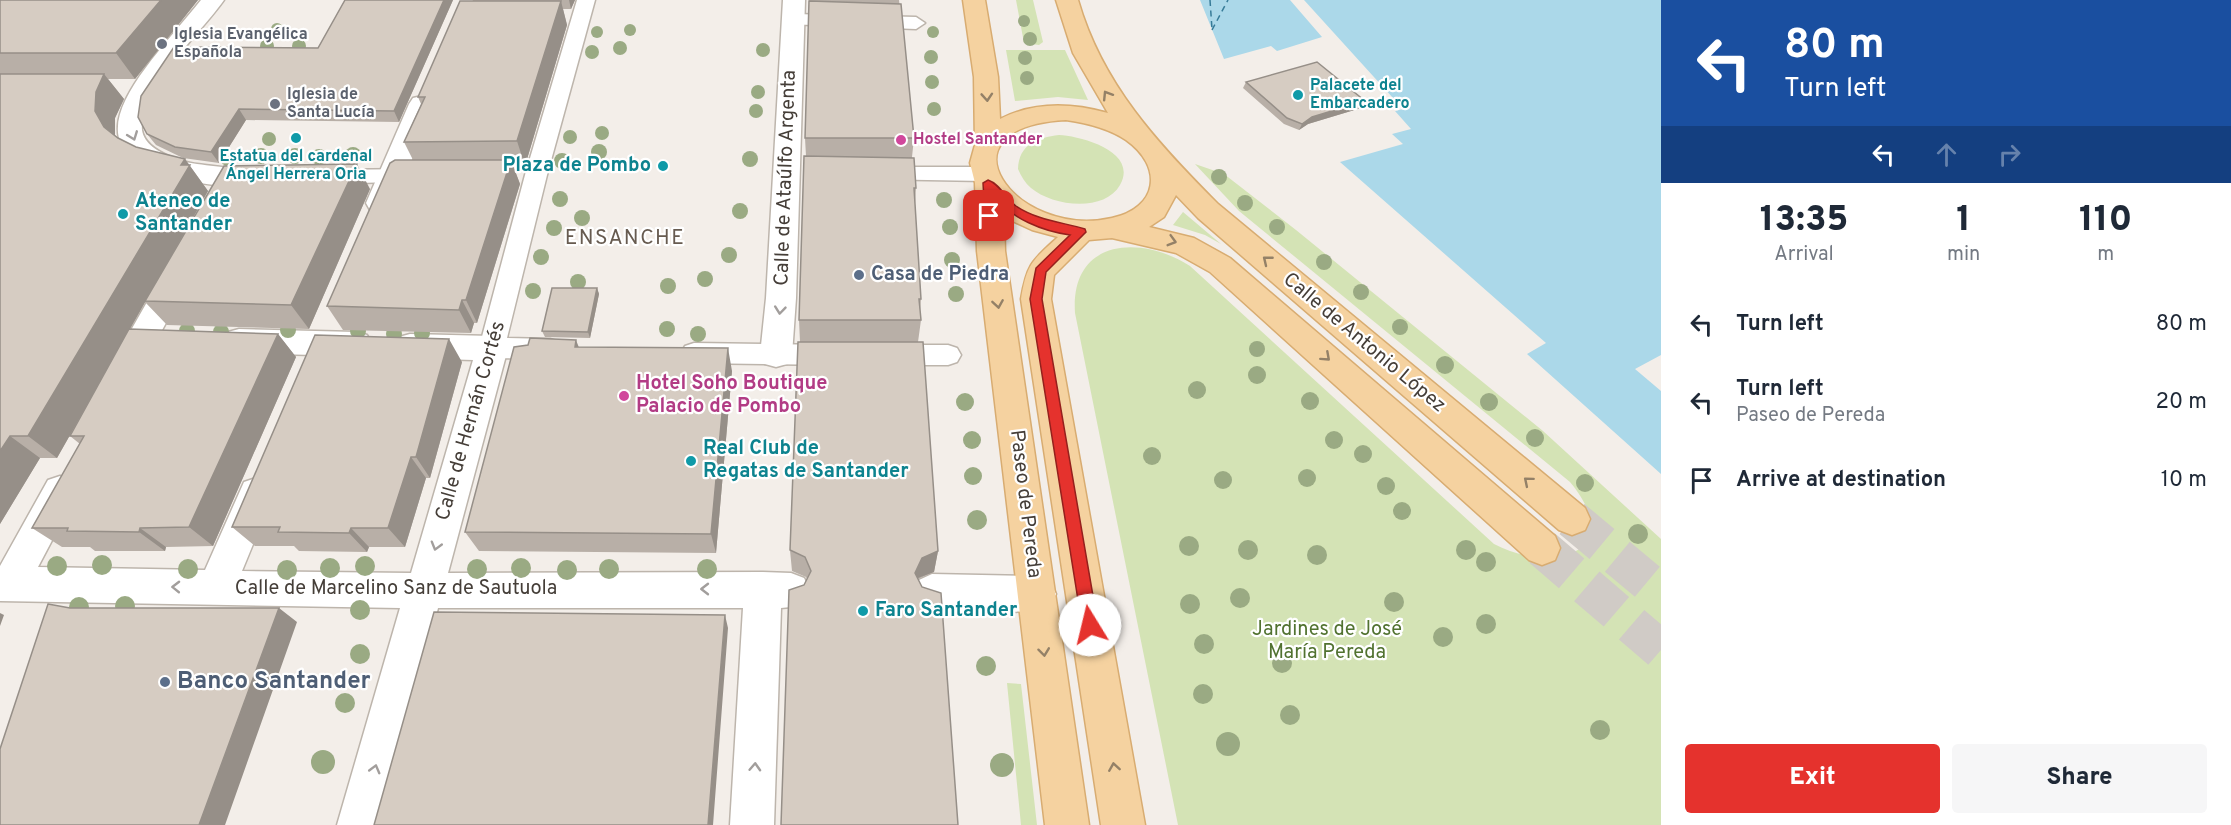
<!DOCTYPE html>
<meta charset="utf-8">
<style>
:root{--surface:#fff;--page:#f6f6f7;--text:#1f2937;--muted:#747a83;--accent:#e5322d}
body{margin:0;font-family:Overpass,sans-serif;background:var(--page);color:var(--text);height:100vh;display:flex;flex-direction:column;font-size:22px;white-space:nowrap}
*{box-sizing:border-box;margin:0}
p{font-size:20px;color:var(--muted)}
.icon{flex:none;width:33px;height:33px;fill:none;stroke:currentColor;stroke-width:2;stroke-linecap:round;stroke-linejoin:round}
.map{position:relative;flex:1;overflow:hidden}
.sheet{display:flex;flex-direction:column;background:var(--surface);width:570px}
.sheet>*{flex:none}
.top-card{background:#1a4fa0;color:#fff;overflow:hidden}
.pin{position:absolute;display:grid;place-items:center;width:51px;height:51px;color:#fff;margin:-26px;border-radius:12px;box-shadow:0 3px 9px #0006}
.me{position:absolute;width:66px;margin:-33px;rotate:351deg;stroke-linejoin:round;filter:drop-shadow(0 0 4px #0008)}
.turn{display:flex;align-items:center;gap:21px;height:126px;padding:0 24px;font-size:27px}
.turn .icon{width:78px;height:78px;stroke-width:2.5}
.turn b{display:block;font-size:42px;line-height:51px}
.lanes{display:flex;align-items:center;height:57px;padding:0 24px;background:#0003;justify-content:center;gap:30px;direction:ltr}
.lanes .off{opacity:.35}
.eta{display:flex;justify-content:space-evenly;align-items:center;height:102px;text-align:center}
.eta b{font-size:36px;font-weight:800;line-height:42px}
.button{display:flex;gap:12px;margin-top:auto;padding:12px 24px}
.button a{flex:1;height:69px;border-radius:6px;background:var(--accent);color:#fff;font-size:24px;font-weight:800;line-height:69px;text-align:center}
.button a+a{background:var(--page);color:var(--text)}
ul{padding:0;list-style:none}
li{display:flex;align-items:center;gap:18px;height:78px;padding:0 24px}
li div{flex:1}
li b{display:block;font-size:22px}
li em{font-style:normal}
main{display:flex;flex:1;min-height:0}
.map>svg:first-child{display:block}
</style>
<main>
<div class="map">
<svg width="1661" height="825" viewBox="0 0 1661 825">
<rect width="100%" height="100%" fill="#f3eee9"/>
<path fill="#d4e3b5" d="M1016,0H1033L1043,42L1039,45L1024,43Z
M1006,50H1065L1088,100L1058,97L1015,101Z
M1059,135C1080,136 1139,151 1120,185C1104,213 1052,206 1031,188C1025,183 1021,176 1018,169C1019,144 1037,138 1059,135Z
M1195,164L1224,174L1296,230L1543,431L1661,539V825H1178L1075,313C1070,239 1140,234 1190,266L1494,544C1554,575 1628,552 1570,482L1239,211Z
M1183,212L1221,244L1205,235L1173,225Z
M1007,683L1021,684L1037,825H1021Z"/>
<path fill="#abd8e9" d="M1200,0H1290L1322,37L1277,51L1271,46L1224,59Z
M1304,0H1661V355L1635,369L1661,391V474L1527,354L1546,343L1340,162L1403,144L1392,134L1411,129L1395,111L1403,109Z"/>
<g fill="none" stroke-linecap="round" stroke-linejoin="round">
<path stroke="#377b98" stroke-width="1.5" stroke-dasharray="6 4.5" stroke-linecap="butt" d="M1210,0L1212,29
M1212,30L1228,0"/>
<path stroke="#d0cbc6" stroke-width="39" stroke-dasharray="39 20" stroke-linecap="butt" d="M1572,519L1661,593
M1542,548L1661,650"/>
<g stroke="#bdb5ac" stroke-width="3">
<path id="pedestrian" d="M577,0H595L547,175L507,338L550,339L559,342L563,349L559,356L550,359L492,358L483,355L479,348L525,175Z
M793,14L916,17L925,23L916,29L786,24L784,20Z
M878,167H985L993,169L996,174L993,179L985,181L870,179L867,174L870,169Z
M415,169L423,171L426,176L423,181L328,184L320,182L317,177L320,172L328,170Z
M694,343L835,345L844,348L848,355L844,362L835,365L694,363L685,360L681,353L685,346Z
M889,345H948L957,348L961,355L957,362L948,365H889L880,362L876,355L880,348Z"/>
</g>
<g stroke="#bdb5ac" stroke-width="3">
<path id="minor" d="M201,0H224C202,32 138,90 142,130C144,144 159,152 171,157C193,167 219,164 243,171L246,177L229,209L219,211L209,209L205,202L215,185C44,163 138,78 201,0Z
M783,0H805L796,298L792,355L787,364L776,367L765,364L760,355L766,298Z
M422,96L431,98L435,104L394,203L390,210L380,212L370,210L366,203L409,104L413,98Z
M177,264L187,267L192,275L136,378L125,382L114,378L109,369L114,360L167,267Z
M239,329L356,332L367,335L372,344L367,353L356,356L239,353L228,350L223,341L228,332Z
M410,334L492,336L503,339L508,348L448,573L763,572L791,573L804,578L810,590L804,602L791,607L781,608L774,825H730L743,608H438L381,825H337L400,608L0,601V566L48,480L60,476L72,480L78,491L38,567L205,570L244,482L256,478L268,482L274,493L242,571L411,573L473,360L410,358L399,355L394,346L399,337Z
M932,574L1037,576L1050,582L1056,594L1050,606L1037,612L932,610L919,604L913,592L919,580Z"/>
</g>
<g stroke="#d8ac71" stroke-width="3">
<path id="primary" d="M963,0H985L998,77L1000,119C1035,101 1072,103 1108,113L1073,53L1056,0H1078C1102,84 1158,144 1218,204L1585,508L1590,519L1585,530L1572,535L1559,530L1198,218L1176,195L1164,217L1149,227L1194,238L1230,258L1555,536L1560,548L1555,560L1542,565L1529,560L1210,272L1176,253L1112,238L1089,240L1054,275L1051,299L1145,825H1101L1021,299C1027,263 1032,261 1058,237L1032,230L1004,217L1005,251L1089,825H1045L977,251L975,183L970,163L975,145L974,77ZM1066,120C1087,123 1108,128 1126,140C1164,167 1158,208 1112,218C1016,240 932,127 1066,120Z"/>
</g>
<use href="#pedestrian" fill="#fff" fill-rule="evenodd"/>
<use href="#minor" fill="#fff" fill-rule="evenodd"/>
<use href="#primary" fill="#f5d2a0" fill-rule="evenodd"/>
</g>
<g fill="#9aaa83">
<circle cx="1024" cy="21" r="6"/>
<circle cx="277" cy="29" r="6"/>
<circle cx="630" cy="30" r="6"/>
<circle cx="597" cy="32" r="6"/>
<circle cx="933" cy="32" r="6"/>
<circle cx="1030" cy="39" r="7"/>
<circle cx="267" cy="46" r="7"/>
<circle cx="299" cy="46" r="7"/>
<circle cx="620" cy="48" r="7"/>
<circle cx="763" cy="50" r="7"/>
<circle cx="592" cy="52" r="7"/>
<circle cx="931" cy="57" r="7"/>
<circle cx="1025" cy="58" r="7"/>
<circle cx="1027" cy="78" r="7"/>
<circle cx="932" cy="82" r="7"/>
<circle cx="758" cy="92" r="7"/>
<circle cx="934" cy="109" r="7"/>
<circle cx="756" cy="111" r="7"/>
<circle cx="602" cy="133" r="7"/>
<circle cx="570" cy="137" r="7"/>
<circle cx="269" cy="139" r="7"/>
<circle cx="599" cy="152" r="8"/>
<circle cx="353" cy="155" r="8"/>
<circle cx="261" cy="156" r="8"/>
<circle cx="295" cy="156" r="8"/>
<circle cx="319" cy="157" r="8"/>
<circle cx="228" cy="158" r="8"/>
<circle cx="750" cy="159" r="8"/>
<circle cx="562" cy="161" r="8"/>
<circle cx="1219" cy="177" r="8"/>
<circle cx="560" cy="199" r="8"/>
<circle cx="944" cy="200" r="8"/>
<circle cx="1245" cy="203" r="8"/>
<circle cx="740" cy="211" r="8"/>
<circle cx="582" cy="218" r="8"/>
<circle cx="950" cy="227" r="8"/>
<circle cx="1277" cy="227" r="8"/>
<circle cx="554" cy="228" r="8"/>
<circle cx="729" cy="255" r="8"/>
<circle cx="541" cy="257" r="8"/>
<circle cx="952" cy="260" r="8"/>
<circle cx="1324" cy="262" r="8"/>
<circle cx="705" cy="279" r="8"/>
<circle cx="578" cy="282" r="8"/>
<circle cx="668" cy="286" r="8"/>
<circle cx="533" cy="291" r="8"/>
<circle cx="1361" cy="292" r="8"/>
<circle cx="956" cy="294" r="8"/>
<circle cx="1400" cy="327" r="8"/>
<circle cx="667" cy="329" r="8"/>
<circle cx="288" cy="330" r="8"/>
<circle cx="187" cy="331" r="8"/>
<circle cx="358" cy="331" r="8"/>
<circle cx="221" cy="332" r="8"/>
<circle cx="422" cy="333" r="8"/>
<circle cx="394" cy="334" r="8"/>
<circle cx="698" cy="334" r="8"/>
<circle cx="1257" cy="349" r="8"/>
<circle cx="1445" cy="365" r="9"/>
<circle cx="1257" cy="375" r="9"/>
<circle cx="1197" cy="390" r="9"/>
<circle cx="1310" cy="401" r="9"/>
<circle cx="965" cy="402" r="9"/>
<circle cx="1489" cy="402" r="9"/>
<circle cx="1535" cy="438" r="9"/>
<circle cx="972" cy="440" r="9"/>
<circle cx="1334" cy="440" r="9"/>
<circle cx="1363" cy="454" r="9"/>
<circle cx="1152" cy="456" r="9"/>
<circle cx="973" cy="476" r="9"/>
<circle cx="1307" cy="478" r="9"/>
<circle cx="1223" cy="480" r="9"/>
<circle cx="1585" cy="483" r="9"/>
<circle cx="1386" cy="486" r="9"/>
<circle cx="1402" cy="511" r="9"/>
<circle cx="977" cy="520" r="10"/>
<circle cx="1638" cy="534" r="10"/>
<circle cx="1189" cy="546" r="10"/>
<circle cx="1248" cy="550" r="10"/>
<circle cx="1466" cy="550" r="10"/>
<circle cx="1317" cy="555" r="10"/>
<circle cx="1486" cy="562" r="10"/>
<circle cx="102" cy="565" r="10"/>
<circle cx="57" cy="566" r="10"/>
<circle cx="365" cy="566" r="10"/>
<circle cx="330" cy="568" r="10"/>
<circle cx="521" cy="568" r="10"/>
<circle cx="188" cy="569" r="10"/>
<circle cx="477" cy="569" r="10"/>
<circle cx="609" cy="569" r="10"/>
<circle cx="707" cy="569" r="10"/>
<circle cx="287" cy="570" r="10"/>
<circle cx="567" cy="570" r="10"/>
<circle cx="1240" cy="598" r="10"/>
<circle cx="1394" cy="602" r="10"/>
<circle cx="1190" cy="604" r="10"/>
<circle cx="125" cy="606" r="10"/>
<circle cx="79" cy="607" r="10"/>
<circle cx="360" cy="610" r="10"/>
<circle cx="1486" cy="624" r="10"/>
<circle cx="1443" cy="637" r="10"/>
<circle cx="1204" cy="644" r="10"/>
<circle cx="360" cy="654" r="10"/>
<circle cx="1282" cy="663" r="10"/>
<circle cx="986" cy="666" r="10"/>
<circle cx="1203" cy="694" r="10"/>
<circle cx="345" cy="703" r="10"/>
<circle cx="1290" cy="715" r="10"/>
<circle cx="1600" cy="730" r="10"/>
<circle cx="1228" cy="744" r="12"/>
<circle cx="323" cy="762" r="12"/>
<circle cx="1002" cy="765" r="12"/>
</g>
<path fill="#b8afa7" d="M0,0H198L135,79H108L124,99L115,118V137L136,147L185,159L208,191L168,263L370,189L309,329L167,325L145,302L130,329L278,334L296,357L213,546L166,547L165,551H95L90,547H62L32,528L80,444L70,436L98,386L57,458H40L0,524Z
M345,0H453L399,122L246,120L219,163L183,158L156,145L147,134L318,48Z
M473,0H575L571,9H563L567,25L525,166H513L520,184L477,323H474L471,333L343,330L327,306L413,160L404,142L421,104L418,97Z
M809,0H899L914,138L912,157L916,188L915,204L921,299L920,311L921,320L918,342L938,551L934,572L918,579L804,585L807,579L806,577L792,571L790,550L800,342L799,320L806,156L805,138Z
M1246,82L1365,101L1361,108L1308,124L1299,130L1284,124L1243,88Z
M597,288L599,294L590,338L545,337L542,331Z
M579,347L732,371L716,553L479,551L465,532Z
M462,362L430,478H426L405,547H369L367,552L299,551L294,546H255L232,527Z"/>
<path fill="#968f88" d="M161,0H198L135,79L116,53Z
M444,0H453L399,122L394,111Z
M569,0H575L571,9Z
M561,1L567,25L525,166L517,141Z
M104,74L124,99L115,118V136L104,127L95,111L96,92Z
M1365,101L1361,108L1308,124L1299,130L1302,124L1312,117Z
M239,109L246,120L219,163L211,152Z
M185,159L208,191L57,458L28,436L181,165Z
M511,160L520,184L477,323L466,300Z
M357,164L370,189L309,329L291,305Z
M597,288L599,294L590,338L588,332Z
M462,300L474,323L471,333L459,310Z
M278,334L296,357L213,546L189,527Z
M449,339L462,362L430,478L416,457Z
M576,340L585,363L575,347Z
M728,348L732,371L716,553L711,534Z
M10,436L40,458L0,524V451Z
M411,457L426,478L405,547L388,528Z
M140,528L166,547L165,551L139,532Z
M351,528L369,547L367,552L349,533Z
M938,551L934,572L918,578L911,593L915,573L922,558Z
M279,608L297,622L225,825H199Z
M0,613L4,615L0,626Z
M725,615L728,628L713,825H708Z"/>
<path fill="#d6ccc2" stroke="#968f88" stroke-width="1.5" d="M0,0H161L116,53H0Z
M345,0H444L394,111L239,109L211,152L175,147L147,134L138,117L141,96L174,47L318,48Z
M460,1H561L517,141L404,142L425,97H418Z
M809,1L901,4L914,138H805Z
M1317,62L1365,101L1312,117L1302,124L1287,118L1246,82Z
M0,74H104L96,92L95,111L104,127L118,138L136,147L185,159L181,165H190L28,436H10L0,451Z
M804,156L914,158L916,188H914L921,299H919L921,320H799Z
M395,160H511L466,300H462L459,310L327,306L390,163Z
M357,164L291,305L145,301L224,166Z
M552,288H597L588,332L542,331Z
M129,329L278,334L189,527L140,528L139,532L67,531L68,528H32L84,436H70Z
M315,335L449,339L416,457H411L388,528H351L349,533L278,532L280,527H232Z
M530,338L576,340L575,347L728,348L711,534L465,532L514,347L528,345Z
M798,342H923L938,551L922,558L915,573L922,587L941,593L958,825H781L789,590L804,585L811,571L805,557L790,550Z
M48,604L70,608H279L199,825H0V749Z
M434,612L725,615L708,825H374Z"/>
<defs><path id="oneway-chevron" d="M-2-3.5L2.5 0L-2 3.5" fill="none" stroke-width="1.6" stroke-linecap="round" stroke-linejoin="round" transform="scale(1.5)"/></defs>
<g stroke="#948167">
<use href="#oneway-chevron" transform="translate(1107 95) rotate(-122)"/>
<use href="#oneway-chevron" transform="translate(987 97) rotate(86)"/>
<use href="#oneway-chevron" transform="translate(1172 241) rotate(16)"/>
<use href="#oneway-chevron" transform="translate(1267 260) rotate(-141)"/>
<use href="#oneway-chevron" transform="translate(998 304) rotate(81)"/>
<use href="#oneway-chevron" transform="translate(1326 357) rotate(42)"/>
<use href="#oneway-chevron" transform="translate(1528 481) rotate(-140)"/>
<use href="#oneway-chevron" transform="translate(1044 652) rotate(83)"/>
<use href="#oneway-chevron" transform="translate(1114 767) rotate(-99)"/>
</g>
<g stroke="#a29e9c">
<use href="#oneway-chevron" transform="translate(133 136) rotate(69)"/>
<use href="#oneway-chevron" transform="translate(780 310) rotate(96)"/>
<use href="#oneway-chevron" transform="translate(436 546) rotate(106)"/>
<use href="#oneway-chevron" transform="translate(176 587) rotate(-179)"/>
<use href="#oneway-chevron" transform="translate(705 589) rotate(180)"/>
<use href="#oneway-chevron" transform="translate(755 767) rotate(-87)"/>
<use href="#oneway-chevron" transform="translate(375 769) rotate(-75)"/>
</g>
<path fill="#e5322d" stroke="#95201d" stroke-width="1.5" d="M988,180C1000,184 1006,199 1016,206C1037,220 1061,222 1085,229L1086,232L1046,272L1042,299L1098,625L1096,631L1090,633L1085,631L1082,625L1030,299L1036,268L1070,235C1042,231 1013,219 994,197L993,219H985L983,183Z"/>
<g fill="#6b7280" stroke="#fff" stroke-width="2">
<circle cx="162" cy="44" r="6"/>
<circle cx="275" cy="104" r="6"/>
</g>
<g fill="#0f9aa8" stroke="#fff" stroke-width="2">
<circle cx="1298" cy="95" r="6"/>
<circle cx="296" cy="138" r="6"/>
<circle cx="663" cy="166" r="6"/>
<circle cx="123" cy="214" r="6"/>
<circle cx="691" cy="461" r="6"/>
<circle cx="863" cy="611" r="6"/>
</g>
<g fill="#d1479c" stroke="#fff" stroke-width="2">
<circle cx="901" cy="140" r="6"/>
<circle cx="624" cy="396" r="6"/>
</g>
<g fill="#5c6f8a" stroke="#fff" stroke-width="2">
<circle cx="859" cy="275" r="6"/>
<circle cx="165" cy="682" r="6"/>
</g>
<g text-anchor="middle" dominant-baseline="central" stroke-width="4.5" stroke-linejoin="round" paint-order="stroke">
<g font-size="16" font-weight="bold" fill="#5b616d" stroke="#fff" text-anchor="start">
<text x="174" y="35">Iglesia Evangélica<tspan x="174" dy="18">Española</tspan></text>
<text x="287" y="95">Iglesia de<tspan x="287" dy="18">Santa Lucía</tspan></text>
</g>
<g font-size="16" font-weight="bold" fill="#0d838f" stroke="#fff" text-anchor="start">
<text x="1310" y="86">Palacete del<tspan x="1310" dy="18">Embarcadero</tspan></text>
<text x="296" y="157" text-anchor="middle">Estatua del cardenal<tspan x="296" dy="18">Ángel Herrera Oria</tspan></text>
</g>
<g font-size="16" font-weight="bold" fill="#b23c85" stroke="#fff" text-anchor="start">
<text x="913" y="140">Hostel Santander</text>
</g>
<g font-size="20" font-weight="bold" fill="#0d838f" stroke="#fff" text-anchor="start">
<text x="651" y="166" text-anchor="end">Plaza de Pombo</text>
<text x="135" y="202">Ateneo de<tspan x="135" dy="23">Santander</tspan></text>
<text x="703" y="449">Real Club de<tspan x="703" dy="23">Regatas de Santander</tspan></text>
<text x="875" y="611">Faro Santander</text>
</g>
<g font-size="20" fill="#453e38" stroke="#fff">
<text transform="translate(786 178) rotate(-88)">Calle de Ataúlfo Argenta</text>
<text transform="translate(1364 343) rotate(40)">Calle de Antonio López</text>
<text transform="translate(471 421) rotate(-74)">Calle de Hernán Cortés</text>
<text transform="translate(1025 504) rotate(83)">Paseo de Pereda</text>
<text x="396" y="589">Calle de Marcelino Sanz de Sautuola</text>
</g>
<g font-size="20" font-weight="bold" fill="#4e5e75" stroke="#fff" text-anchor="start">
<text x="871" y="275">Casa de Piedra</text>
</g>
<g font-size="20" font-weight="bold" fill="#b23c85" stroke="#fff" text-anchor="start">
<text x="636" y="384">Hotel Soho Boutique<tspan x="636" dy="23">Palacio de Pombo</tspan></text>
</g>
<g font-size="20" fill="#517230" stroke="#fff">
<text x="1327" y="630">Jardines de José<tspan x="1327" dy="23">María Pereda</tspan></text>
</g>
<g font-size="21" letter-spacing="1.5" fill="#675b50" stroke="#fff">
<text x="625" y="238">ENSANCHE</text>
</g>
<g font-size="24" font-weight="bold" fill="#4e5e75" stroke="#fff" text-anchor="start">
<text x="177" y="682">Banco Santander</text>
</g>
</g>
</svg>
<div class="pin" style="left:989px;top:216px;background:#d93025"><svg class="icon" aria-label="arrive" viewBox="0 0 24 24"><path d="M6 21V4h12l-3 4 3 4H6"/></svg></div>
<svg class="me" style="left:1090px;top:625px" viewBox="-20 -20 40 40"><circle r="19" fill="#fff"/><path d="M0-13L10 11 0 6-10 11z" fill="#e5322d"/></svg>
</div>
<section class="sheet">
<div class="top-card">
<div class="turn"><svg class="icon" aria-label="left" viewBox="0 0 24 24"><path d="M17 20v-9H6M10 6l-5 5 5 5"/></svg><div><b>80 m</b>Turn left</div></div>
<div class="lanes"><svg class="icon" aria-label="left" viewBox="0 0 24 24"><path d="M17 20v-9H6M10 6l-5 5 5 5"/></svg><svg class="icon off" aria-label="ahead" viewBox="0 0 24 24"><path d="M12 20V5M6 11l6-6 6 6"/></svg><svg class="icon off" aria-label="right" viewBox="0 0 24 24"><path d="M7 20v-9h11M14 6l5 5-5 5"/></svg></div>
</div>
<div class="eta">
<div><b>13:35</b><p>Arrival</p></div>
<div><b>1</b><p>min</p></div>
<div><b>110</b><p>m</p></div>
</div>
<ul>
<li><svg class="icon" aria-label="left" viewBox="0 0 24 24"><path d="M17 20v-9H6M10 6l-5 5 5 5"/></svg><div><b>Turn left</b></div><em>80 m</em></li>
<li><svg class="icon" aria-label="left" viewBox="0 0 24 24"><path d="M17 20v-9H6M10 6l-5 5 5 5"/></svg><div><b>Turn left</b><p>Paseo de Pereda</p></div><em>20 m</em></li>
<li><svg class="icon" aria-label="arrive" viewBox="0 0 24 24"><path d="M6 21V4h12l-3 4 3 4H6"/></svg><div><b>Arrive at destination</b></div><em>10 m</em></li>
</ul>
<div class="button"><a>Exit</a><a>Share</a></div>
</section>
</main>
